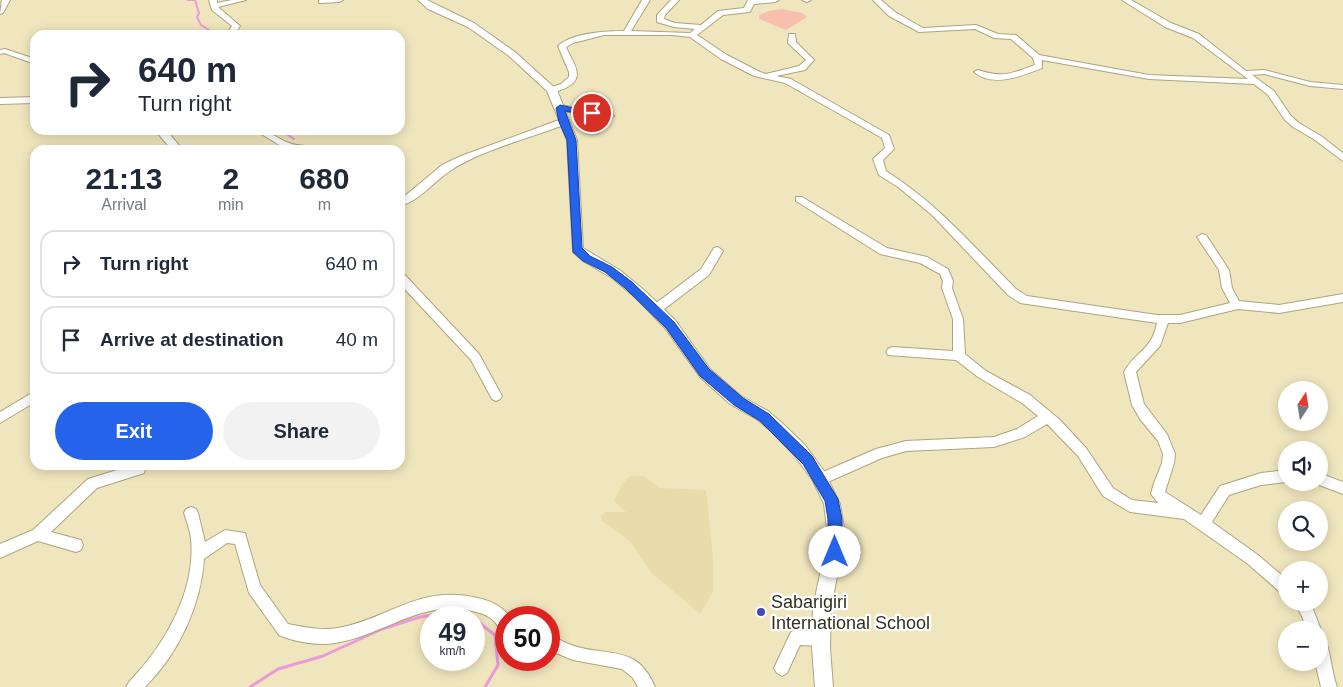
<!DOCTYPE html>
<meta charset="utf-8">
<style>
:root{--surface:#fff;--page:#f2f2f3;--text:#1f2937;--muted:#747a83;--line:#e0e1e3;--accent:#2563eb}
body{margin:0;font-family:Helvetica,sans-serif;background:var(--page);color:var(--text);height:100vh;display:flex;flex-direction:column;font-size:19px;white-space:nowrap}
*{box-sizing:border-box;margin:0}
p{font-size:16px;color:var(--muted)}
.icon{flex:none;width:28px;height:28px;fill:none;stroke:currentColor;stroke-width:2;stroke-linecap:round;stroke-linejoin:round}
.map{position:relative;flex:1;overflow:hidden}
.details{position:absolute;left:30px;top:145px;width:375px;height:325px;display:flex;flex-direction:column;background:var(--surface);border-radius:15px;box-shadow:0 2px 12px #0003}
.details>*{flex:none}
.top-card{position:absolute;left:30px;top:30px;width:375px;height:105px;border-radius:15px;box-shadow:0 2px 12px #0003;background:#fff;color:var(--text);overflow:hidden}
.needle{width:32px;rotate:12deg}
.buttons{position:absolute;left:1278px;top:381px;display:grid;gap:10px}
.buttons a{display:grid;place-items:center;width:50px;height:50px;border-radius:50%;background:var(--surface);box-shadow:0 2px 12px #0003;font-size:25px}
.speed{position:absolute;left:420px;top:606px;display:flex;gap:10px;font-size:25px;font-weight:700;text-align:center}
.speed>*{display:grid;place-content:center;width:65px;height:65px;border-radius:50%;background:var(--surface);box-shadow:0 2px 12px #0003;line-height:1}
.speed small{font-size:12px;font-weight:400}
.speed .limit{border:8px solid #d22;background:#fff;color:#111}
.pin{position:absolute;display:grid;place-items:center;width:42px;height:42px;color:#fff;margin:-21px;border:2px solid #fff;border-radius:50%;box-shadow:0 1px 5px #0007}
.me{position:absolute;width:55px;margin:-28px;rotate:0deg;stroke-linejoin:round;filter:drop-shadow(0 0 4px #0008)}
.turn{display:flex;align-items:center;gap:18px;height:105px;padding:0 25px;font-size:22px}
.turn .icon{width:65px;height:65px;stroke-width:2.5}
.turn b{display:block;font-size:35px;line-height:42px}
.eta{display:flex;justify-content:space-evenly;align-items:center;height:85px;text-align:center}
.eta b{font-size:30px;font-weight:700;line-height:35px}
.button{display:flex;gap:10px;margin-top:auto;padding:10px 25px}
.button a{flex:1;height:58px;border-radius:30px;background:var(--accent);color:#fff;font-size:20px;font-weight:700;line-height:58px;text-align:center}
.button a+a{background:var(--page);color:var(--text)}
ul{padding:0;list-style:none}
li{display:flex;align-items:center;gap:15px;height:68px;margin:0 10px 8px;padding:0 15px;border:2px solid var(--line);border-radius:15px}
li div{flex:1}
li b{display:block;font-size:19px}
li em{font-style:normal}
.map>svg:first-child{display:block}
</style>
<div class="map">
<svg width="1343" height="687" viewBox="0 0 1343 687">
<rect width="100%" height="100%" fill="#f0e6be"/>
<path fill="#e8dcad" d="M630,476H644L660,488L706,490L713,557V592L700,614L651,572L630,541L602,521L601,516L605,512H626L614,501L622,484Z"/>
<path fill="#f8beae" d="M782,9L802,13L807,17L786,30L759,19V15L769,11Z"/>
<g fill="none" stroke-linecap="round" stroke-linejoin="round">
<path stroke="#eb9ad9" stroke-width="2" d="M188,0H194
M195,0L199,13L197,17L201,25L217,35
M265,130L285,133L294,139"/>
<path stroke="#eb9ad9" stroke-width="3" d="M474,619L495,635L498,665L485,687
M250,687L278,669L323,656L382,629L420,617L448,612L469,618"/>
<g stroke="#ada47e" stroke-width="2">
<path id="minor" d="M209,0H217V3L232,0H246L218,7L240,26L234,35H226L232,26L212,10Z
M319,0H343L339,2L322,3H319Z
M642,0H650L631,31L690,33L695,29L674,27L657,22V15L671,0H679L665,15L664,19L675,23L701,25L718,11L744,8L748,0H779L775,2L754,4L750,12L723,15L697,35L727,55L760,72L766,74L799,66L806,60L788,43L789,34H795L796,42L814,60L805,70L776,76L791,79L889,135L894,149L883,160L886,171C937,203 974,247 1016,289L1027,296L1157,315H1180L1230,303L1222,288L1219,270L1197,237L1202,234L1206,235L1229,270L1232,288L1239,301L1279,305L1343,294V302L1279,313L1238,309L1180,323H1168L1160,346L1136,372L1144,404L1167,434L1175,454L1174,463L1165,492L1201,515L1220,486L1261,473L1286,470V482L1261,485L1229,495L1212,522L1258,555L1286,579V595L1281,593L1248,564L1184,519L1130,512L1103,496L1078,456L1047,424L1025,437L994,447L906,451L882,458L821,485L816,483L815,479L816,475L876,449L906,441L994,437L1017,429L1038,416L1022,403L978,377L956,360L888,355L886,352L888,349L892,347L953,351V319L942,288L943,281L940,274L920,263L880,254L796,201V197H802L887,248L927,257L948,269L953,281L952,288L963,319L965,354L986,371L1030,395L1060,420L1086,448L1113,488L1132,500L1158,503L1151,494L1154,483L1162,463L1163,454L1158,441L1140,419L1132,405L1124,372C1136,350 1151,352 1157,323L1020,303L1008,295L932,215L898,187L879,175L873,159L885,148L882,138L785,83L754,76L721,59L690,37L672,35H604L573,43L566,47C571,60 586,76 569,86C563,90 556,92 549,92V88L561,84L569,77V72L558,46C572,33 605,31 624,31Z
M802,0H811L807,2Z
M873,0H881L895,12L923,28L976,25L998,34L1016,35L1039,55L1149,75L1248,79L1193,38L1165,27L1122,0H1131L1171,23L1199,34L1246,71L1264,70L1310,82L1343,85V89L1310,86L1264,74L1252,75L1274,91L1291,116L1299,123L1321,136L1343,153V161L1315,140L1293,127L1285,120L1268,95L1254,84L1149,79L1042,60V68C1022,76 993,88 974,72L978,70C1004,78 1010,74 1035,65L1033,58L1011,39L994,38L975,29L919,32L889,16Z
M5,49L35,59V64L4,53L0,54V50Z
M560,105L610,113L614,116L610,119L557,110V106Z
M255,130C271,130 275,138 289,143C298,147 309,144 316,150L284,148Z
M718,247L723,251L709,275L659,313H651L650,310L651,307L701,269L714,248Z
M400,273L404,274L479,354L502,396L500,399L496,401L492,399L471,360L400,284Z
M35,391V402L0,423V412Z
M133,465H146L144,473L97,488L51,532L81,540L83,545L81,550L76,552L38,541L0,558V544L33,530L88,479Z
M1319,473L1343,482V494L1314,483L1319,482Z
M191,507L196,509L198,513L205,542L225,530L245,533L260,585L288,624C304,627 321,631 338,628C391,618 419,584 478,598C491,601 503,606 510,618H506V634L501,632C495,618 486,614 472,611C421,599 383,636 335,643C318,646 295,642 279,635L249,593L235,544L227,543L204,559C201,606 178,654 145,687H126L129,682C164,646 196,592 191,539C190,530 187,522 184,513L186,509Z
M1293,602L1311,604L1321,630L1320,634L1324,636C1331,652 1331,670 1337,687H1321L1315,662H1319V630H1307L1301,614Z
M796,630L822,632L827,634L829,639L827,644L822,646L800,645L787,673L782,676L777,673L774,668L791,632Z
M549,635C557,638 565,643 574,646C609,657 637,644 655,687H638L633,678L622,669L573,660L549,650Z"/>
</g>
<g stroke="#ada47e" stroke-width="2">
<path id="major" d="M2,0H10L3,13L0,14Z
M418,0H427L474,23L515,52L557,90L577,140L583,248L621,271L645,291L675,320L710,369L741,396L768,411L782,423L805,445L824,471L840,504L844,528L842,551L831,607L830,648L833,687H815L812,648L813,607L825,551L827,528L824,504L813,481L794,455L772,432L758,420L730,404L700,377L665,328L636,298L612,278L583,261L573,252L567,140L561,126C529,138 477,152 450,171C433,182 421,200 400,206V198L406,195L442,165L461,156L559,120L547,91L509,56L468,27L428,9Z
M35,97V103L0,104V98Z
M155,130H166L183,150H172Z"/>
</g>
<use href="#minor" fill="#fff" fill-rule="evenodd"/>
<use href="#major" fill="#fff" fill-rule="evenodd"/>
</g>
<path fill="#2563eb" stroke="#184099" d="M560,105L596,113L592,116L565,111L576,140L582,248L590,256L612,267L632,282L674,322L709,369L743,398L769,414L812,456L838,499L842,519V552L840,557L835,559L830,557L828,552V519L825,501L803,464L760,421L734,405L700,376L666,328L625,288L605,272L583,261L573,252L567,140L559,122L556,108Z"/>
<circle fill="#4347bc" stroke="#fff" stroke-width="2" cx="761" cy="612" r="5"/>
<g text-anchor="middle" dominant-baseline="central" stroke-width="4.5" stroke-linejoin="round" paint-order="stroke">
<g font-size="18" fill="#343020" stroke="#fff" text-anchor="start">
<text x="771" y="602">Sabarigiri<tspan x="771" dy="21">International School</tspan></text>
</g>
</g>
</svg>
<div class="buttons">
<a><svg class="needle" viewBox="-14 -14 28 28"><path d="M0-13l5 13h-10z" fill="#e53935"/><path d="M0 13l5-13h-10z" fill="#747a83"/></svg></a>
<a><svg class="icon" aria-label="sound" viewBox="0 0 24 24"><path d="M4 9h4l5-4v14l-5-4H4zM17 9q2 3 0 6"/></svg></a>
<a><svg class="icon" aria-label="search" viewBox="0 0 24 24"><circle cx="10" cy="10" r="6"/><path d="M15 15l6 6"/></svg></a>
<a>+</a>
<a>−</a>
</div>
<div class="speed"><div>49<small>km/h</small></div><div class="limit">50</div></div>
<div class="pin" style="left:592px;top:113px;background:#d93025"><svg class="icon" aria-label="arrive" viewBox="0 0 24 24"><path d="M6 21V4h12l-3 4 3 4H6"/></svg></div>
<svg class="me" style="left:835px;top:552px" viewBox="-20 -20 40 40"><circle r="19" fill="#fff"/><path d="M0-13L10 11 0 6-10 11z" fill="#2563eb"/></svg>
<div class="top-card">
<div class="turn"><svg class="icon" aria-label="right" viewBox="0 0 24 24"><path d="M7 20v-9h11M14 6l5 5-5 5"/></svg><div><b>640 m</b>Turn right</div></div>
</div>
<section class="details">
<div class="eta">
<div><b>21:13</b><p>Arrival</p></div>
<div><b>2</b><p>min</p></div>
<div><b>680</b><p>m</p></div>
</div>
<ul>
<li><svg class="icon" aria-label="right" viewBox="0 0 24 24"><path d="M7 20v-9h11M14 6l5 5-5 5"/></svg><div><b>Turn right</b></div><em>640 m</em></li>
<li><svg class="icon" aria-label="arrive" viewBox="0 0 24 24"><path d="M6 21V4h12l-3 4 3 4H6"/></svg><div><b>Arrive at destination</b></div><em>40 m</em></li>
</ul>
<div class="button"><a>Exit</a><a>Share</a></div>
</section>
</div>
